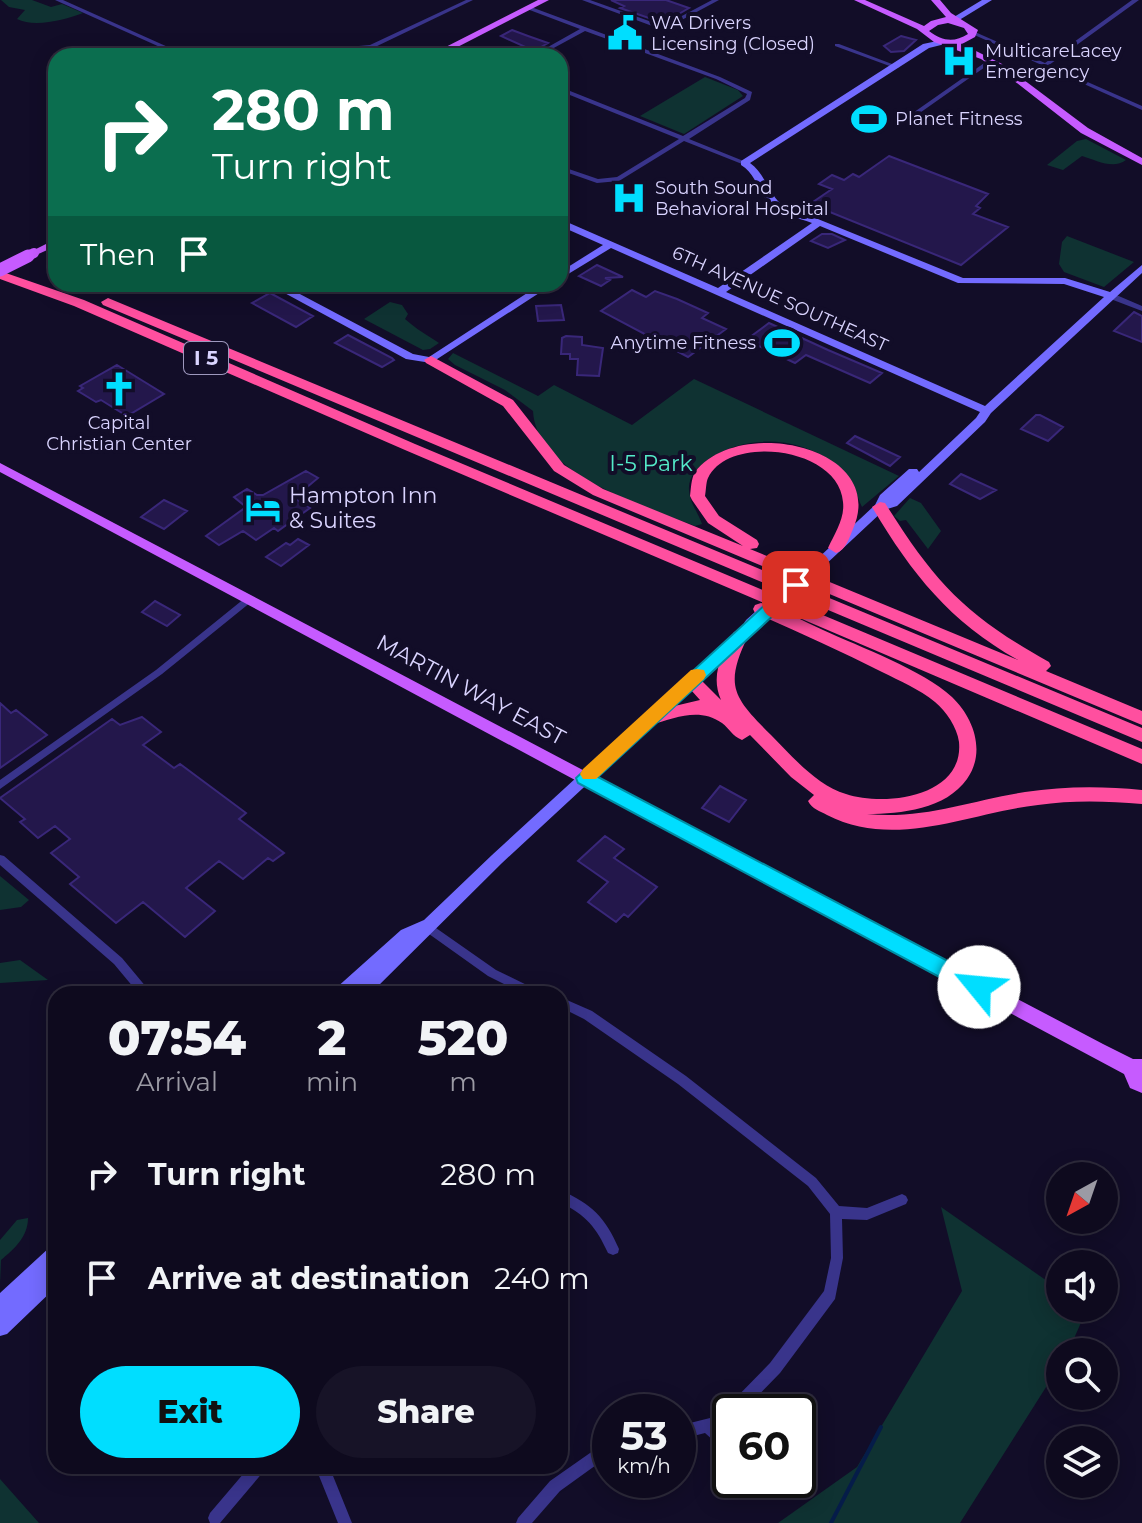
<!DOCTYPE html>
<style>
:root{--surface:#0e0a1e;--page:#171327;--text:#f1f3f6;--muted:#9b9aa4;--line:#2e2b3c;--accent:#00deff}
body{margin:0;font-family:Montserrat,sans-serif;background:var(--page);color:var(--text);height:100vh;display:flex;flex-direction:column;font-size:30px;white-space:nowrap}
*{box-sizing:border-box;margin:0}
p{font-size:26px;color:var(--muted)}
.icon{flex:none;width:44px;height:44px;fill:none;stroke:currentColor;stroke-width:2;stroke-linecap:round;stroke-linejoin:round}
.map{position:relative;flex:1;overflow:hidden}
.side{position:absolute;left:48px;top:986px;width:520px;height:488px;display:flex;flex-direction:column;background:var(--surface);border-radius:24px;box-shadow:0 4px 20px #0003,0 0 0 2px var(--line)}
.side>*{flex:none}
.hud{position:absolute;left:48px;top:48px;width:520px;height:244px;border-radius:24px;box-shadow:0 4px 20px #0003,0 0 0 2px var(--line);background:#0b6e4f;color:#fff;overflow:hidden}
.needle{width:52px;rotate:220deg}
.controls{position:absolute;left:1046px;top:1162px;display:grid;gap:16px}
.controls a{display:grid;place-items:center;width:72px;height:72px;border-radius:50%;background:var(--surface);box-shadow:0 4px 20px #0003,0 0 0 2px var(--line);font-size:40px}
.speed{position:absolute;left:592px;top:1394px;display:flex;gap:16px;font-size:40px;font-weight:700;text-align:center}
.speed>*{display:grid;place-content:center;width:104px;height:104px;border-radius:50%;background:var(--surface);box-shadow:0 4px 20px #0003,0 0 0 2px var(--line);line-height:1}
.speed small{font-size:20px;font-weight:400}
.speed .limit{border:4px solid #111;border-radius:12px;background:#fff;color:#111}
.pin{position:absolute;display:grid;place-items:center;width:68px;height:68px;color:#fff;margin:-34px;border-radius:16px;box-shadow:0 4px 12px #0006}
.me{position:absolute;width:88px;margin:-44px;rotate:298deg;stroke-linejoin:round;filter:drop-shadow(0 0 6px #0008)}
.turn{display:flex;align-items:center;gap:28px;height:168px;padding:0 32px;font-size:36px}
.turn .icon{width:104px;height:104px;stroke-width:2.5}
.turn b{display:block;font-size:56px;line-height:68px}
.then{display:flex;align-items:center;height:76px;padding:0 32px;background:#0003;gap:16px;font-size:30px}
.eta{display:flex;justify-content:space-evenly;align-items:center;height:136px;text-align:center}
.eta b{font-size:48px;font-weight:800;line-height:56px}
.cta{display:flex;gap:16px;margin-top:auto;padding:16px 32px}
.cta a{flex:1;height:92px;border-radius:48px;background:var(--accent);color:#111;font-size:32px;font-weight:800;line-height:92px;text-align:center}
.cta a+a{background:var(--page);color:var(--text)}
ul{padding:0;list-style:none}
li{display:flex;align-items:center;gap:24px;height:104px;padding:0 32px}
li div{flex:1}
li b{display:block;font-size:30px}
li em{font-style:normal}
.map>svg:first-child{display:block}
</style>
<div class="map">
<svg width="1142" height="1523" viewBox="0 0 1142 1523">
<rect width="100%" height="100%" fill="#120d28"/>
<path fill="#0f3232" d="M1,0H32L51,7L62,4L83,13C65,20 34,28 17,19L25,10L9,7Z
M705,77L738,90L743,96L684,134L640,116Z
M1086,139L1126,160C1113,170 1096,160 1082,156L1063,170L1047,165L1077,141Z
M1067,236L1134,262L1104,287L1064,272L1059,264L1062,242Z
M390,302L402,305L408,314L405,319C416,329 427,335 439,343L430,349L423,350L364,319Z
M453,353L538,396L554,385L632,425L694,379L899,476L862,507C854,489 854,478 834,463C797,436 745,434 707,460C697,468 688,477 689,490C690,504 698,512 702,524L695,526C646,506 536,475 533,411L505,390L455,365L448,359Z
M910,498L921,503L941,531L928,549L906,520L900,521L894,516Z
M0,876L29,900L21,907L0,910Z
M20,960L48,980L0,983V963Z
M941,1207L1060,1290V1308L1087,1309L1068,1352H1060V1365L960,1523H778L857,1467L962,1291Z
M28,1218C28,1237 14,1249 1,1260L0,1284V1240L17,1220Z
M0,1479L39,1523H0Z"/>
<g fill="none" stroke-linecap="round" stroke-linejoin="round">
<path stroke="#051c49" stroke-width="4" d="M831,1523L881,1427"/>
</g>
<path fill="#23174b" stroke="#392779" stroke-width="2" d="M611,0H666L689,8L663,23L620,8L624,6Z
M512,30L528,36L548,43L534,51L501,36Z
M901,36L916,40L904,51L891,52L884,46Z
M889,156L988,194L976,206L980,208L973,214L1008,227L961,265L810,204L832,189L819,184L832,175L844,180L853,174L859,177Z
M822,234H832L845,240L828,248L811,241Z
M597,265L623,277L605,278L610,280L601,286L579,276Z
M632,290L646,297L655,291L677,299L708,313L702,318L726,329L688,357L601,311Z
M270,293L313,316L296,327L252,303Z
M561,305L564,320L538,321L536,306Z
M1134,312L1142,316V342L1114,331Z
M769,323L828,350L882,373L870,383L806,355L795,363L746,340Z
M348,335L392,358L394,360L382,367L335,343Z
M566,336L582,337V345L603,348L599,376L577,375L578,359H570V354H561L562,338Z
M117,365L164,394L127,416L101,400L96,402L78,391L83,388L80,386Z
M1036,415H1040L1063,427L1048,441L1021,429Z
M855,436L900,457L890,466L847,443Z
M306,471L318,478L294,498L310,508L278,531L274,528L256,540L243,531L219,545L206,536L246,507L234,497L247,489L257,495H263Z
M961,474L996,490L980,499L950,484Z
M164,500L187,511L164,529L141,517Z
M298,539L309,545L281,566L266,557L286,543L290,545Z
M155,601L175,612L180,615L167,626L142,612Z
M0,703L11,713L16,710L47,735L0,768Z
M142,717L161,732L143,745L174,768L180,764L246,813L239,819L284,853L273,861L268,858L243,879L219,861L186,888L215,911L185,937L143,902L116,923L70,884L79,877L51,853L70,839L55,826L38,838L20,822L25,819L0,798L112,719L120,725Z
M720,786L746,800L729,822L702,808Z
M605,836L624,849L614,858L657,887L628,917L624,914L616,922L588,902L608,882L578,861Z"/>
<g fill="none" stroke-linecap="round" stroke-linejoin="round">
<path fill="#39348b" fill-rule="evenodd" d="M55,0H63L188,56H180Z
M466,0H473L373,48L290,56H267L270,54L370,45Z
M582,0H590L663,26L712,0H719L663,30Z
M1132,0H1139L1049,65L1142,106V110L970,33L975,32L1045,63Z
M527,7H531L720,77L752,92L750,100L689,139L746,162V164H742L684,141L619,181L597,183L560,170V166L598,179L617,177L679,139L560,91V87L683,136L745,98L747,94L716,79L585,31L539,56H532L580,29L527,9Z
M835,44H839L900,67L895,68L835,46Z
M454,45L478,55L479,56H471L452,48L451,47Z
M990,59L995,60L914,117H910V115Z
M1108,294H1114L1142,306V311L1108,298Z
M248,597L251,598L253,600L251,602L162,674L0,789V780L156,670L245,598Z
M0,855L4,856L122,958L152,994H139L114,964L0,865Z
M426,921L496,970L539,991L541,994H524L488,976L422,929L421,926L422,923Z
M560,997L592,1011L686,1076L816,1178L839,1206L867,1208L902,1194L906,1196L908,1200L906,1204L867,1220L842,1219L843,1258L835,1299L780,1373L742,1412H730V1422L721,1428L730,1437V1453L725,1451L705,1433L678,1440V1426L714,1417L727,1407L770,1363L824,1291L831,1258L830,1214L808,1186L678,1084L584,1019L560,1007Z
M560,1190C592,1204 605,1217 619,1249L618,1253L613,1255L608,1253C596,1227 587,1216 560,1202Z
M610,1439V1455L560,1491L532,1523H516L518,1518L550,1481Z
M250,1466H266L264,1471L220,1523H210L208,1518L210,1513Z
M315,1466H329L352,1523H338Z"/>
<path fill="#736bff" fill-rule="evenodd" d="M982,0H992L956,22L949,20Z
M942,40L946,42L945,44L929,48L750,163C765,174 768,192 781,204L963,278H1065L1110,292L1142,265V273L991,413L985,422L897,506L884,510L823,567H815L813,564L815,561L875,505L880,495L909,469H917L919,472L976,418L980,412L611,248L560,279V272L603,245L560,226V219L718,288L812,223C798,218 778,213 769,203C757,190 756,174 741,165V161L923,44ZM820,226L958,283L1064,284L1104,297L985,406L726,292Z
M268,284H281L413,354L429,357L541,284H553L431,363L406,359Z
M751,620L756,622L757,625L756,628L502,863L370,994H333L335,989L401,930L424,920L492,855L746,622Z
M56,1244V1287L7,1334L0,1336V1293L50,1247Z"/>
<path fill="#c65bff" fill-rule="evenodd" d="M538,0H549L440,56H428Z
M854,0H865L924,26L931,21L946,17L931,0H940L951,13L978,30L975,37L962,44L1004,65L1088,128L1142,158V165L1081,133L1013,80L981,59L934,42L917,29ZM948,23L964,28L968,34C954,43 942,41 929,31L938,25Z
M56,239V246L34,256L28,253Z
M0,463L1103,1044L1133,1059H1142V1093L1130,1088L1124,1074L0,472Z"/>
<path fill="#ff4f9f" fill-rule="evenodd" d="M0,271L84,300L415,444L1142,749V764L405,450L74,306L0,279Z
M108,298L1142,728V742L103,305L101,302Z
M431,356L513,400L564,465L603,489L743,546L708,523L692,500L690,496C691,489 691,479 695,472C738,415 889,446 853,529C849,538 846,550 836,553L828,548C835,533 845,518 843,502C839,447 729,434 708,478C706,482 706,491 705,496L719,516L757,540L759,544L757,548L750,549L1018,660C949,621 912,574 872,507L880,502L885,503C936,584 965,615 1049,662L1051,666L1046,671L1142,711V725L593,495L554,471L503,406L426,363L424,360Z
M761,603C782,609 803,621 823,630C860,647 923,670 952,697C974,718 986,752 967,779C946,809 901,814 867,814C922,820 972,800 1025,792C1064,786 1103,786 1142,790V804C1107,801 1072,800 1038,805C967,813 896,850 827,815C820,811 812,809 808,801L814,795L791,777L750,735L742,740C732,736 730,729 722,723C699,707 675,718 651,725L645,723L642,718L645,713L700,700L682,680L691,674L697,676L721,700C710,675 722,654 734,632L740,630L748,636C724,686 733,697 771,735C792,756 816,785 846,794C885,807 964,797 959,742C957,727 946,711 935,702C919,689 900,681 882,672C840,651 798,632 755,613L753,609L755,605Z"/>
<path stroke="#736bff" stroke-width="11" d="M796,584L819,564"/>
<path stroke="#736bff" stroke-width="14" d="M751,625L799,582"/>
<path stroke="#c65bff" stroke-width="10" d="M24,258L34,253"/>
<path stroke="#c65bff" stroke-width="13" d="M0,270L28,256"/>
</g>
<path fill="#00deff" stroke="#0090a6" stroke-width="2" d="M796,579L805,585L802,589L598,777L986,981L989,987L986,994L979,996L971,994L578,783L576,778L791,581Z"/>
<path fill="#f59e0b" d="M697,669L704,670L706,675L704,679L596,779H583L580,774L583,769L691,670Z"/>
<defs>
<g id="civic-bare" transform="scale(2.76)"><path d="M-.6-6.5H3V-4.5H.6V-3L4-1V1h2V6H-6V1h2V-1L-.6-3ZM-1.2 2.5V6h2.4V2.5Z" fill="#00deff" stroke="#120d28" stroke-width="2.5" paint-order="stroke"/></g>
<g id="hospital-bare" transform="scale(2.76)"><path d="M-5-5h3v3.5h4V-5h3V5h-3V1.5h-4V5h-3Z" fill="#00deff" stroke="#120d28" stroke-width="2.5" paint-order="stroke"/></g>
<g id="stadium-bare" transform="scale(2.76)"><path d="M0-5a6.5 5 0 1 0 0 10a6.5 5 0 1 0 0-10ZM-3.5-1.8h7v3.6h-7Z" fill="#00deff" stroke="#120d28" stroke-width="2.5" paint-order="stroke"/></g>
<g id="church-bare" transform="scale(2.76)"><path d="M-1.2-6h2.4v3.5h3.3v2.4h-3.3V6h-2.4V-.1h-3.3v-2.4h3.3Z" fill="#00deff" stroke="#120d28" stroke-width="2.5" paint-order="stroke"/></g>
<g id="hotel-bare" transform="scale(2.76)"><path d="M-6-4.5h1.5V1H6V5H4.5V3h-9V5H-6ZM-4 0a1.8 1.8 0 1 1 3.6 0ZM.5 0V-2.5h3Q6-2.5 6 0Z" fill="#00deff" stroke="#120d28" stroke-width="2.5" paint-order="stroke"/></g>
</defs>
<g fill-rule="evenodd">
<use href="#civic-bare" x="625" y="33"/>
<use href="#hospital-bare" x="959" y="61"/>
<use href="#stadium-bare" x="869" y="119"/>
<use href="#hospital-bare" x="629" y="198"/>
<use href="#stadium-bare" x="782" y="343"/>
<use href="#church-bare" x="119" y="389"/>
<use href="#hotel-bare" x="263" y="508"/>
</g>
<g text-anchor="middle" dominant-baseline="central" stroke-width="8" stroke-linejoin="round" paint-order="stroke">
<g font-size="18" fill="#dad4ff" stroke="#120d28" text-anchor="start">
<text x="651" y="23">WA Drivers<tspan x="651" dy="21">Licensing (Closed)</tspan></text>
<text x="985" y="51">MulticareLacey<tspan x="985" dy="21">Emergency</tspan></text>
<text x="895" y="119">Planet Fitness</text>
<text x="655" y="188">South Sound<tspan x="655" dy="21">Behavioral Hospital</tspan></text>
<text x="756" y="343" text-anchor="end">Anytime Fitness</text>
<text x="119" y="423" text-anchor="middle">Capital<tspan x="119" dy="21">Christian Center</tspan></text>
</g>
<g font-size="18" fill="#dad4ff" stroke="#120d28">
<text transform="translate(780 299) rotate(24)">6TH AVENUE SOUTHEAST</text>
</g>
<rect fill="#120d28" stroke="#9e98be" stroke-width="2" x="184" y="342" width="44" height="32" rx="6"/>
<g font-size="20" font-weight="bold" fill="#dad4ff">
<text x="206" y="358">I 5</text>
</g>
<g font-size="22" fill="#54ebc9" stroke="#120d28">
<text x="651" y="463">I-5 Park</text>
</g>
<g font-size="22" fill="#dad4ff" stroke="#120d28" text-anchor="start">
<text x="289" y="495">Hampton Inn<tspan x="289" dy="25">&amp; Suites</tspan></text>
</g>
<g font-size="22" fill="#dad4ff" stroke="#120d28">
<text transform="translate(471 690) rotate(28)">MARTIN WAY EAST</text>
</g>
</g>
</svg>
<div class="controls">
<a><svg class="needle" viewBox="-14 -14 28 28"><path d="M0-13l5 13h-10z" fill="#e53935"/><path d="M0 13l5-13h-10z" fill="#9b9aa4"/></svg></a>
<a><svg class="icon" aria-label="sound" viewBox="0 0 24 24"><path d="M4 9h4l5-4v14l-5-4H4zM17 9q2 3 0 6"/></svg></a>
<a><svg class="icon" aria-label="search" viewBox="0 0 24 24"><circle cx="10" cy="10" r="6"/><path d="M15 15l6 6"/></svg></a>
<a><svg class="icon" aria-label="layers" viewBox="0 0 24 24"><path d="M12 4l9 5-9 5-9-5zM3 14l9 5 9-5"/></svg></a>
</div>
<div class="speed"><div>53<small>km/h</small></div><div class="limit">60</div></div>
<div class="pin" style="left:796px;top:585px;background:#d93025"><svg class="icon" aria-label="arrive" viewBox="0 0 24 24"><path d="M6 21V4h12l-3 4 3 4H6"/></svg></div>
<svg class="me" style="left:979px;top:987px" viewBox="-20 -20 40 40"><circle r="19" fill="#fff"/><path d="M0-13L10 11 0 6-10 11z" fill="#00deff"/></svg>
<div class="hud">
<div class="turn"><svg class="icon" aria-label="right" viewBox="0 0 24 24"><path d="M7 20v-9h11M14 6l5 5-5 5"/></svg><div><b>280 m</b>Turn right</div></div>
<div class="then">Then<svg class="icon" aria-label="arrive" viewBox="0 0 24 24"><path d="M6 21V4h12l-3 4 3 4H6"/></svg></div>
</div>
<section class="side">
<div class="eta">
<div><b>07:54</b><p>Arrival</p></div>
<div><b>2</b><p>min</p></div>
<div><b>520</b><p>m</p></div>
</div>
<ul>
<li><svg class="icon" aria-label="right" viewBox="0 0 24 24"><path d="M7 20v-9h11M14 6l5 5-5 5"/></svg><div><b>Turn right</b></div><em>280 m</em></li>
<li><svg class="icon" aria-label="arrive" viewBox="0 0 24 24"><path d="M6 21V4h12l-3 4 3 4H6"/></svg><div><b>Arrive at destination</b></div><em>240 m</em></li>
</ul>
<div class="cta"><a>Exit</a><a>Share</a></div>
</section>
</div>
